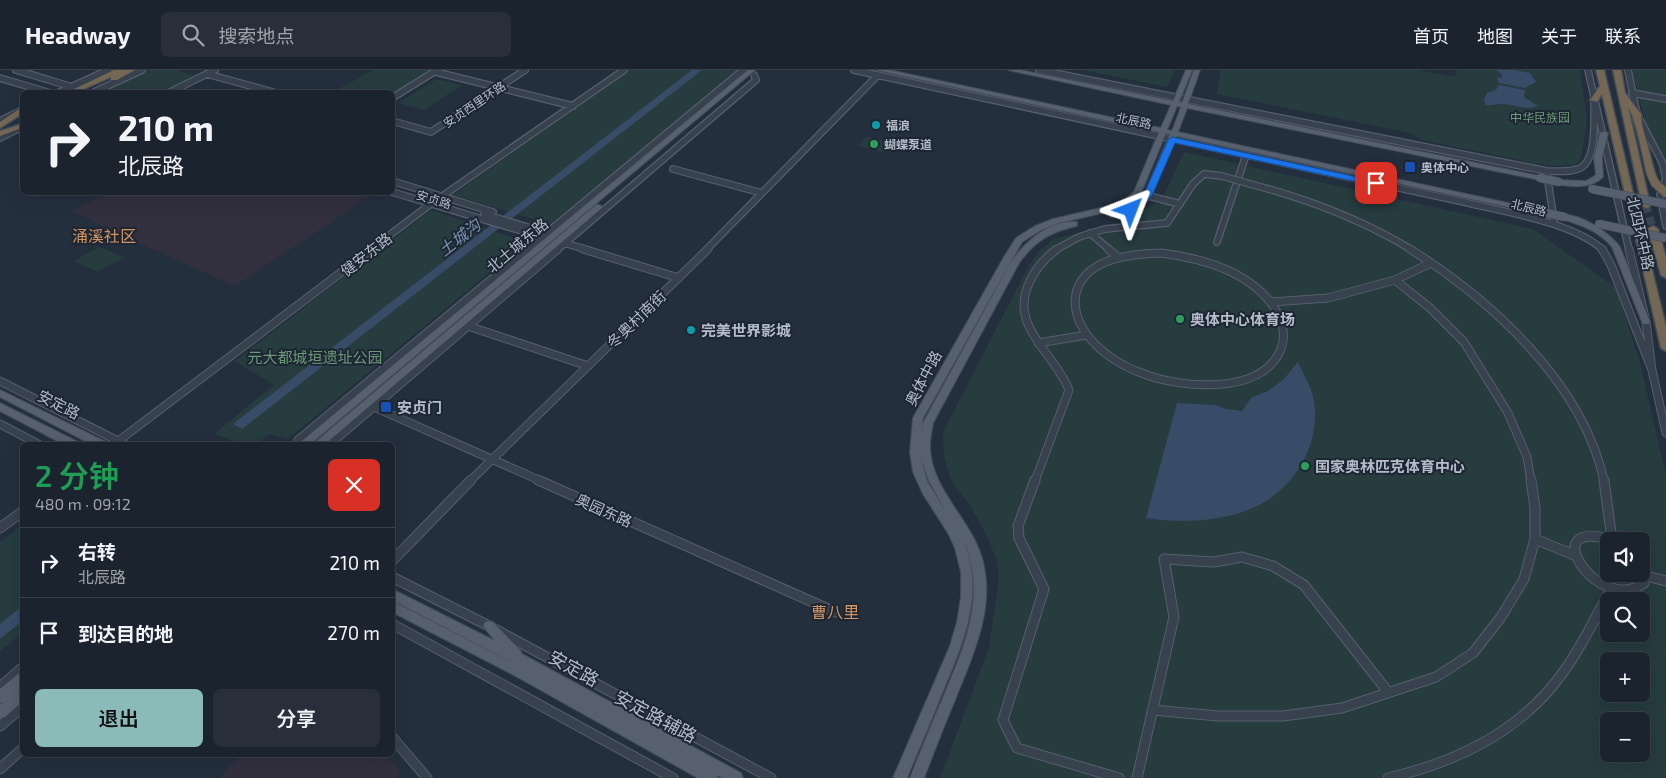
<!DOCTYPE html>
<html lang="zh">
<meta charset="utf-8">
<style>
:root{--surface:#1b232e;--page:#282f3a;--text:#f1f3f6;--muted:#a0a4aa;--line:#39404a;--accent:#8bbbb9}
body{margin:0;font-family:"Exo 2","Noto Sans SC",sans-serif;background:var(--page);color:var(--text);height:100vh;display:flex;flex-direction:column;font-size:19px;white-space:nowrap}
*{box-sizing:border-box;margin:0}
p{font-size:16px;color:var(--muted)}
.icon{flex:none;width:28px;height:28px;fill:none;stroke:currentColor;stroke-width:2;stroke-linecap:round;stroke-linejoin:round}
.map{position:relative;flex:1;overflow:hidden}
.panel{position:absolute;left:20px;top:372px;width:375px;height:315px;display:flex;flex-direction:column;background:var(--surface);border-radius:8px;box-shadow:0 5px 20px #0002,0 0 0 1px var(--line)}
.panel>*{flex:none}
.top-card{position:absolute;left:20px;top:20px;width:375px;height:105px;border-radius:8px;box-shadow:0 5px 20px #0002,0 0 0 1px var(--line);background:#1b232e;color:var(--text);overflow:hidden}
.buttons{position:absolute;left:1600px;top:462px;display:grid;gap:10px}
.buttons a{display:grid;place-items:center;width:50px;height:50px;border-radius:8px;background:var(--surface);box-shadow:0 5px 20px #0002,0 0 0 1px var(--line);font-size:25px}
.pin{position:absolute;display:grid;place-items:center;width:42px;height:42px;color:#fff;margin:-21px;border-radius:10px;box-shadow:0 2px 8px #0006}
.me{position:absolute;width:55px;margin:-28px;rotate:45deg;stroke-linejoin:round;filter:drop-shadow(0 0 4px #0008)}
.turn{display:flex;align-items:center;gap:18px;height:105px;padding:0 15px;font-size:22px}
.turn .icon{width:65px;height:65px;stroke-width:2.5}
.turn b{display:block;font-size:35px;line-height:42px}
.round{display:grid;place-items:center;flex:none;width:52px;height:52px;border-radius:8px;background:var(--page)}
.overview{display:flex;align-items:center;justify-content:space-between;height:85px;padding:0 15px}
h1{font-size:30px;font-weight:600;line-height:38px;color:#1e9e55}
.primary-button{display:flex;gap:10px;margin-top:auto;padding:10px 15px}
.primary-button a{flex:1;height:58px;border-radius:8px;background:var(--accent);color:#111;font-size:20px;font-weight:600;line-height:58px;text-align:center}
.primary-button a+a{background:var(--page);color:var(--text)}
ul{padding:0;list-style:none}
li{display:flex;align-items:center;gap:15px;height:70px;padding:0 15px;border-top:1px solid var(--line)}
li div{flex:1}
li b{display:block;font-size:19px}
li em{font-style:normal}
header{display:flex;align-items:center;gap:30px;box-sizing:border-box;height:70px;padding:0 25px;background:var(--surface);border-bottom:1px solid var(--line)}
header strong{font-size:24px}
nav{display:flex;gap:28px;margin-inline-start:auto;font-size:18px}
.search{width:350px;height:45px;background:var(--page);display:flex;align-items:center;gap:12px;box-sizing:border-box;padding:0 18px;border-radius:8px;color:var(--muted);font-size:19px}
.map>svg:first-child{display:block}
</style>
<header>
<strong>Headway</strong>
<div class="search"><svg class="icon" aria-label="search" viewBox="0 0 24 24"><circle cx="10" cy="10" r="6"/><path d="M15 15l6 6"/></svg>搜索地点</div>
<nav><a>首页</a><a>地图</a><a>关于</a><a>联系</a></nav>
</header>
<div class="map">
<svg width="1666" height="708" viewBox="0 0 1666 708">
<rect width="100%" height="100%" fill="#242f3e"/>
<path fill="#32303f" d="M360,122L370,126L235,216L163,184L72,141L107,123Z
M240,685H386L400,703L395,708H219Z"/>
<path fill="#263c3f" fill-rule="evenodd" d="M151,0H176L198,7L166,22L106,21Z
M373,0H432L393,25L392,22H333Z
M630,0H737L550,154L453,125Z
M1083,0H1175L1167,17Z
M1221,0H1417L1455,7L1457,0H1580L1587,49L1581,90L1575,95L1549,96L1421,70L1411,63L1217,24Z
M1632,0H1666V129Z
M436,9L462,15L424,40L398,33Z
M867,66L891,73L882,82L858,76Z
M1184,82L1533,159L1616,218L1640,292L1666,406V708H940L989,578L999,508L996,489L989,470L971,437L951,411L944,386L943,362L1026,201L1038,182L1054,169L1128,150L1156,133L1160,134ZM1609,471H1641V504H1609ZM1609,531H1641V564H1609ZM1609,591H1641V624H1609ZM1609,651H1641V684H1609Z
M431,140L520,170L524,174L288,369L269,364L255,375H245L214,364L274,315L235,291Z
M99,177L124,187L98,202L74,191Z
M22,455V563L0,581V472Z"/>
<path fill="#394c67" d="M692,0H702L242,359L233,354Z
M1496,0H1513L1530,3L1536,12L1525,18L1499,13L1497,7L1502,8V4Z
M1499,15L1525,20L1524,27L1538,36C1521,41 1516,34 1501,34C1495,34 1492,36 1485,35L1484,30L1487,23L1496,20Z
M1298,292C1302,302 1309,312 1312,323C1325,371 1294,423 1248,440C1217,452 1178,453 1146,448L1177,333L1214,335L1226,339L1242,341L1251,328L1268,321L1284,309Z
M22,536V551L0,569V554Z"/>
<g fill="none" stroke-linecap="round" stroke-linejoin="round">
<path stroke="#3a4453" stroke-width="8" stroke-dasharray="8 4.5" stroke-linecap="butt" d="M1631,132L1637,155
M1646,135L1653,159"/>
<g stroke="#565f6c" stroke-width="8">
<path id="minor-far2" d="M16,0L72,17
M854,0L1464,132C1504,142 1573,152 1603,180
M1039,0L1547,101C1557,101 1573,103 1582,97C1597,87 1594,46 1594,30
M1588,0L1629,180
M1628,0L1637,44L1663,94L1666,109L1660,125L1666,156
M436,2L573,36
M207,4L273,22
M0,8L47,22
M60,22L108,0
M94,22L142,0
M170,22L215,0
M1632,23L1666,29
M392,28L437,0
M0,51L22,40
M392,51L431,62L525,0
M0,68L22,57
M673,99L762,123
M1547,105L1554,150
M392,111L493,142
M1250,114C1308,129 1361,149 1412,180
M392,122L545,168
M1137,123L1180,134
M484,144L550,164
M1090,163L1110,180
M561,172L588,180
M1217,172L1246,85
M370,180L428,136L624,0
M526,180L743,0
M557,180L756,10L754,5
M706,180L878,5
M1055,180L1079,167L1105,159L1167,153L1193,114L1204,104L1222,106"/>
</g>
<g stroke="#565f6c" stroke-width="9">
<path id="minor-far1" d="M583,179L679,208
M1108,179L1118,187
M1410,179C1491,230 1583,313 1604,411
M1602,179L1611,195L1652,300
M1629,179L1646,252L1652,300L1666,363
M1161,183C1201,188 1246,200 1271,233C1281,246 1287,263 1281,279C1262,326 1181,318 1144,304C1121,296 1097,281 1084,260C1076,248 1072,231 1078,217C1091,187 1133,184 1161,183Z
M1395,210L1430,238L1464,272L1508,343L1527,387L1531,411
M1271,232L1328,228L1395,210L1431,193
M468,256L588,296
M1038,273L1087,265
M0,311L126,375
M374,337L541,411
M0,354L40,375
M113,375L372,179
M296,375L298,370L528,179
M329,375L558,179
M470,411L708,179
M1035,411L1069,320C1056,285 1012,259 1027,218C1033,202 1043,189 1057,179"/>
</g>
<g stroke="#565f6c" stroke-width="11">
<path id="minor" d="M538,410L835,542
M1035,410L1018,456L1019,468L1044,519L1003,650L1017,678L1119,708
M1604,410L1612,470
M0,458L22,442
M1535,469L1574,485
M1615,471C1531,443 1598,547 1644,513L1646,503L1641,489
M392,491L471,410
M392,507L489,556L771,708
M1650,507L1666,511
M392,554L673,708
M0,617L22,598
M1152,640L1218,646H1283L1342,638L1436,607L1473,583L1501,547L1524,509L1535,469V438L1531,410
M0,656L22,637
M392,667L427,708
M0,699L22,679
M1137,708L1174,547L1164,489L1214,492L1242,487L1273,496L1304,515L1388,622
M1388,708C1457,692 1523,660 1564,601C1583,575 1596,545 1612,518"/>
</g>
<g stroke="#414a57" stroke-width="2">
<path id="major" d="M748,0H755L309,375H297Z
M877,0H889L1161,58L1171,35L1008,0H1020L1173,31L1186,0H1192L1179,32L1182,33L1194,0H1200L1188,34L1540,106L1544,108L1540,110L1187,38L1178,62L1546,141L1550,143L1546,145L1177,66L1150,128L1134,142L1113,147H1110V143L1128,138L1144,125L1170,64L1166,63L1141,123L1124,138L1059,153L1041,160L1022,172L923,348L921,363L923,353L1011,192C1025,172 1050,149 1077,152V156C1050,162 1036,170 1019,193L933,353C932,360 930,368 930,376C930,420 973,450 983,492C995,540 972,587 955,630C944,656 934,682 924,708H910C920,682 931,656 942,630C963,579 986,532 966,476L965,475C985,527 961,578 941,626C930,654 918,681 907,708H893L950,576L957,552L961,527V502L955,478L948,463L923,424L913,402L910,382L913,348L1004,187L1016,168L1035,156L1053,149L1118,134L1134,122L1159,62ZM1177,36L1181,37L1172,61L1167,60ZM921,387L928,409L947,444L927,411Z
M1604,61L1608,63L1602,88L1603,107C1591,119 1572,117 1556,114V110H1559L1586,111L1596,105L1594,88L1600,63Z
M596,135H599L603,137L324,375H312Z
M1562,145C1580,143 1610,163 1620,177L1650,252L1649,254H1643L1642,252L1612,177C1599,161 1581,155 1562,149Z
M0,320L106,372L107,375H93L0,327Z
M0,333L78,372L79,375H65L0,341Z
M392,519L495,571L483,556L485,552L489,551L493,552L520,580L522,584L741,703L743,708H723L716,705L718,708H698L510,603L392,542V531L518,595L392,530Z
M22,602V616L18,620L22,618V632L5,647L0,649V635L4,632L0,633V619L18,604Z"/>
</g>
<g stroke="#434c59" stroke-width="3">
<path id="highway" d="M114,0H135L117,10H111V7L77,22H68Z
M1596,0H1604L1635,132L1634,134L1631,135L1627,132L1602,24L1597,32L1590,30L1600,16Z
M1613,0H1621L1625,23L1641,44L1642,55L1655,104L1651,107L1647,104C1643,88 1636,48 1628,37L1650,135L1649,137L1646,138L1642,135Z
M19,39H22V44L0,58V52Z
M22,54V58L0,66V61Z
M1637,152L1641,155L1666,257V281L1661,278L1633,155Z
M1653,156L1658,159L1666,188V208L1661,205L1648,159Z"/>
</g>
<use href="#minor-far2" stroke="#38414e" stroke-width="5.5"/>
<use href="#minor-far1" stroke="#38414e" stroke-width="7"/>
<use href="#minor" stroke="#38414e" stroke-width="9"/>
<use href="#major" fill="#56606e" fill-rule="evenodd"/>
<use href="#highway" fill="#746855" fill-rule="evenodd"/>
<g stroke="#565f6c" stroke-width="8" stroke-linecap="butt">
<path id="minor-bridge" d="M1222,106L1250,114"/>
</g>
<g stroke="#414a57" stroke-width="9" stroke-linecap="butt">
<path id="major-bridge" d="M1540,108L1559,112
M1592,119L1666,134
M1546,143L1565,147
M1599,154L1666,168"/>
</g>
<g stroke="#434c59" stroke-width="10" stroke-linecap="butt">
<path id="highway-bridge" d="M1651,104L1655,113L1666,123"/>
</g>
<use href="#minor-bridge" stroke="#38414e" stroke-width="5.5"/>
<use href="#major-bridge" stroke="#56606e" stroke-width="8"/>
<use href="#highway-bridge" stroke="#746855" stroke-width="8"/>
</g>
<path fill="#1a73e8" stroke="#114b97" d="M1172,67L1376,111L1381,113L1376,116L1175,73L1152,126L1134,142H1128V138L1144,124L1168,70Z"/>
<g fill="#0f9aa8" stroke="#1d2633" stroke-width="2">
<circle cx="876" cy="55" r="5"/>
<circle cx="691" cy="260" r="5"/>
</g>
<g fill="#2e9e5b" stroke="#1d2633" stroke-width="2">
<circle cx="874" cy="74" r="5"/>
<circle cx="1180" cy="249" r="5"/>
<circle cx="1305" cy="396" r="5"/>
</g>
<g fill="#1a4fb4" stroke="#1d2633" stroke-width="2">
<rect x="1404" y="91" width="12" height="12" rx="2.5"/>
<rect x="380" y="331" width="12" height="12" rx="2.5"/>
</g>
<g text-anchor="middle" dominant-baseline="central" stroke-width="4" stroke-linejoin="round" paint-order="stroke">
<g font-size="12" fill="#b4bcc9" stroke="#1d2633">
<text transform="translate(474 34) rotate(-34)">安贞西里环路</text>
<text transform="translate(1134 50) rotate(12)">北辰路</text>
<text transform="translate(434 129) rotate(17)">安贞路</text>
<text transform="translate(1529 137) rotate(14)">北辰路</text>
</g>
<g font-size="12" fill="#6b9a76" stroke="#1d2633">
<text x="1540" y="47">中华民族园</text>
</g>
<g font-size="12" font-weight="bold" fill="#b4bcc9" stroke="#1d2633" text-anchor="start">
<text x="886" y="55">福浪</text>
<text x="884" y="74">蝴蝶泵道</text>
<text x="1421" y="97">奥体中心</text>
</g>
<g font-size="15" fill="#b4bcc9" stroke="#1d2633">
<text transform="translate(1641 163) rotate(77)">北四环中路</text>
<text transform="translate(517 175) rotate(-40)">北土城东路</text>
<text transform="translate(366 184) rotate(-38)">健安东路</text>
<text transform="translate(636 249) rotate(-44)">冬奥村南街</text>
<text transform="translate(923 308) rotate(-62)">奥体中路</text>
<text transform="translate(59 334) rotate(27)">安定路</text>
<text transform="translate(604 440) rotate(24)">奥园东路</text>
</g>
<g font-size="15" font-weight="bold" fill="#b4bcc9" stroke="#1d2633" text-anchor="start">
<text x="1190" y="249">奥体中心体育场</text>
<text x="701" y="260">完美世界影城</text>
<text x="397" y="337">安贞门</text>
<text x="1315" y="396">国家奥林匹克体育中心</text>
</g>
<g font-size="15" fill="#6b9a76" stroke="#1d2633">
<text x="315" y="287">元大都城垣遗址公园</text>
</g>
<g font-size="16" fill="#d59563" stroke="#1d2633">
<text x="104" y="165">涌溪社区</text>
<text x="835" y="541">曹八里</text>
</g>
<g font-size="16" font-style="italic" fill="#7c92b1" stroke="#1d2633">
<text transform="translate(459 167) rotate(-38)">土城沟</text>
</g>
<g font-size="18" fill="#b4bcc9" stroke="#1d2633">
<text transform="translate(574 598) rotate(29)">安定路</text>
<text transform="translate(656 646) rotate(28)">安定路辅路</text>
</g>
</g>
</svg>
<div class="buttons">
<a><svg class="icon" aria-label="sound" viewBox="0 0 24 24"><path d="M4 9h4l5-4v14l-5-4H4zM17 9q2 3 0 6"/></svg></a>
<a><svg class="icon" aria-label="search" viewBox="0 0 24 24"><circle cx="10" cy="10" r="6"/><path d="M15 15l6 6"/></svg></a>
<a>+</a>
<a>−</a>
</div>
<div class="pin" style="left:1376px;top:113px;background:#d93025"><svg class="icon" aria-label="arrive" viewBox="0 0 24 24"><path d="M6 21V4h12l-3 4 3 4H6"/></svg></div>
<svg class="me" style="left:1131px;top:140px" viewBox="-20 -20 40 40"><path d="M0-17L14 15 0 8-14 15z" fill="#1a73e8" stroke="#fff" stroke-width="4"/></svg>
<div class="top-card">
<div class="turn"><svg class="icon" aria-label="right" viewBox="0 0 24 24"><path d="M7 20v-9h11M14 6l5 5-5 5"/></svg><div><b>210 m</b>北辰路</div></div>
</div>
<section class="panel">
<div class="overview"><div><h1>2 分钟</h1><p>480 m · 09:12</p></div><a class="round" style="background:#d93025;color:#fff"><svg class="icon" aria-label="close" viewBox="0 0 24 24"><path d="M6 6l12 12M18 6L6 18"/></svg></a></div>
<ul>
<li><svg class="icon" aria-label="right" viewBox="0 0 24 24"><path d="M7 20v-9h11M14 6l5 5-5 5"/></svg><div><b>右转</b><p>北辰路</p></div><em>210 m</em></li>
<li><svg class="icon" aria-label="arrive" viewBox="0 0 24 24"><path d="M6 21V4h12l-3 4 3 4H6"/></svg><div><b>到达目的地</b></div><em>270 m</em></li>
</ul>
<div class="primary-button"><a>退出</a><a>分享</a></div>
</section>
</div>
